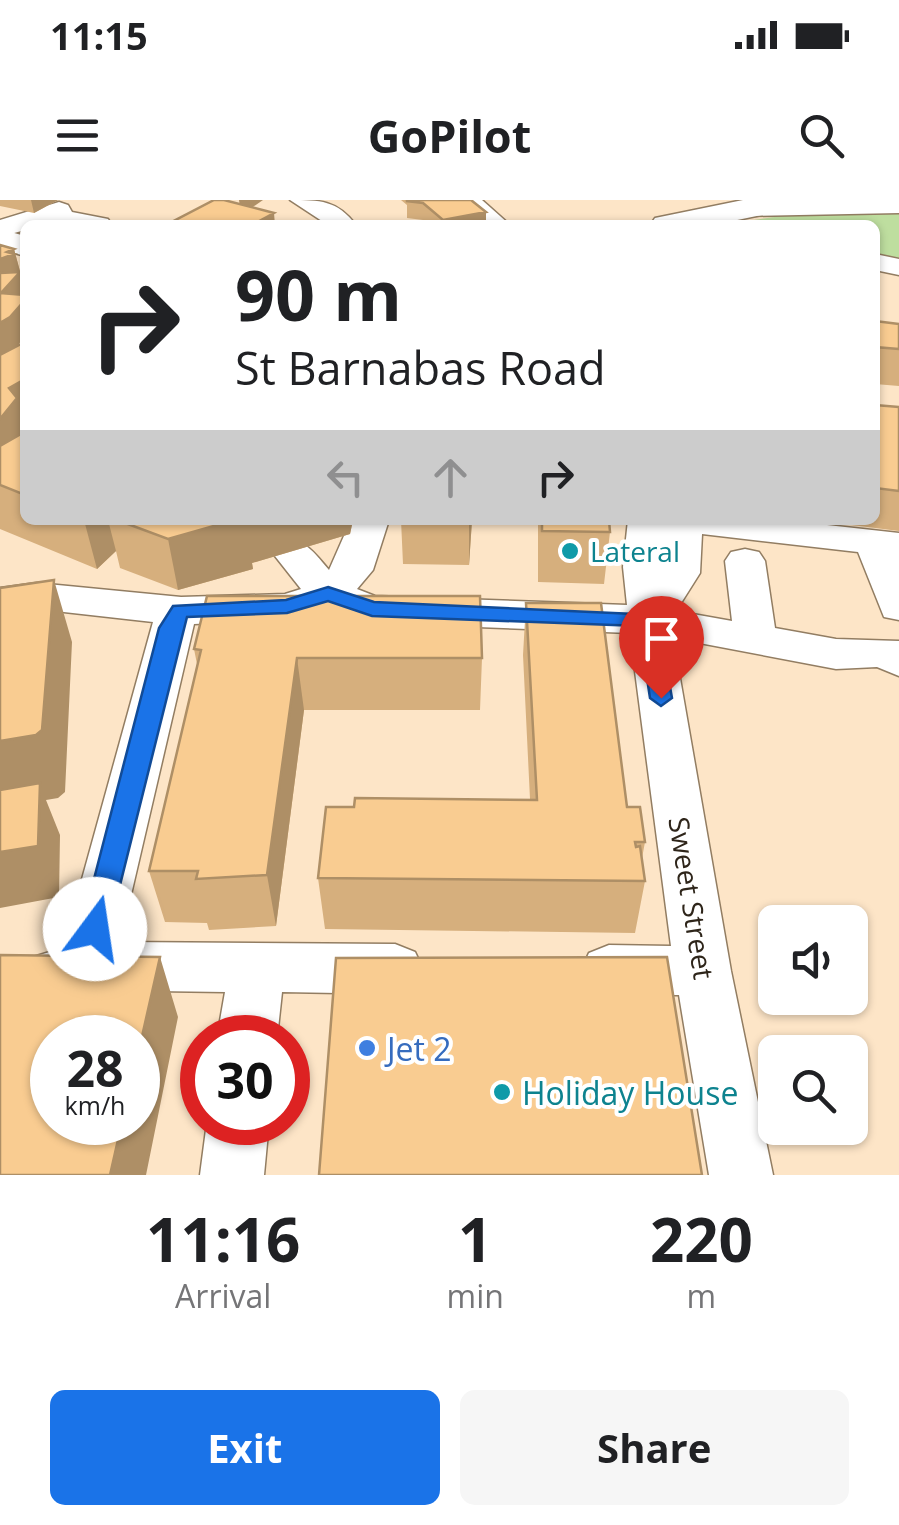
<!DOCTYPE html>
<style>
:root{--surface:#fff;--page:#f6f6f6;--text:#202124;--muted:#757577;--accent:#1a73e8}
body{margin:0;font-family:"Open Sans",sans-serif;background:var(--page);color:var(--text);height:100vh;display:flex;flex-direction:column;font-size:38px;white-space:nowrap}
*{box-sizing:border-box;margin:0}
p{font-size:32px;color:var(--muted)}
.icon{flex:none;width:55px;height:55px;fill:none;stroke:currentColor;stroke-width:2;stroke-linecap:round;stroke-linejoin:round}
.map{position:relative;height:975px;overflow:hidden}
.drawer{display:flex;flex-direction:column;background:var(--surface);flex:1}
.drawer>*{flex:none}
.guide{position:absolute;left:20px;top:20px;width:860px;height:305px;border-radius:15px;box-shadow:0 2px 8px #0004;background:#fff;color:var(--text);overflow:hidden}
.fabs{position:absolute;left:758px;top:705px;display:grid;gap:20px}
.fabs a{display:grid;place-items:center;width:110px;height:110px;border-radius:15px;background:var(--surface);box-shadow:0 2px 8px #0004;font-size:50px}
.speed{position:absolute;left:30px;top:815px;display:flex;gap:20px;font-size:50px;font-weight:700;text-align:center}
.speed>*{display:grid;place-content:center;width:130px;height:130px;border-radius:50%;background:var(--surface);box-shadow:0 2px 8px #0004;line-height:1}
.speed small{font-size:25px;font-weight:400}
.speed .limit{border:15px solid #d22;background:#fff;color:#111}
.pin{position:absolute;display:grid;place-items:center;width:85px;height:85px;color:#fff;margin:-102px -42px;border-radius:50% 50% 50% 0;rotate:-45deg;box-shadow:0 0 10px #0007}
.pin .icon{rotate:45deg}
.me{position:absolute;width:110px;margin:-55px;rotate:14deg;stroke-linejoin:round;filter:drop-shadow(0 0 8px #0008)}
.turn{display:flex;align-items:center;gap:35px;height:210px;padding:0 50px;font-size:45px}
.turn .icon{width:130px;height:130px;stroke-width:2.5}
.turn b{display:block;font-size:70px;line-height:85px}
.lanes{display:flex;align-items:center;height:95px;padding:0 50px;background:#0003;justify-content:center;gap:50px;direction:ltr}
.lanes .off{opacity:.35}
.eta{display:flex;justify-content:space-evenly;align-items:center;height:170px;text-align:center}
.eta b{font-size:60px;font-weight:700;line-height:70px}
.primary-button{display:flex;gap:20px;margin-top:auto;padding:20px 50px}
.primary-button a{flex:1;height:115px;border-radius:15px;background:var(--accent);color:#fff;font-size:40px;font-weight:700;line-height:115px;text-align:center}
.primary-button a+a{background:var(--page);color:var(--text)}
.status{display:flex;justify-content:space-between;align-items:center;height:70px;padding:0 50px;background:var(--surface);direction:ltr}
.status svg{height:28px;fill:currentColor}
header{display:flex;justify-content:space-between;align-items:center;height:130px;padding:0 50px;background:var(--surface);font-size:45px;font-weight:700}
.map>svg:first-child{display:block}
</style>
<div class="status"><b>11:15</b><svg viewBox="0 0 49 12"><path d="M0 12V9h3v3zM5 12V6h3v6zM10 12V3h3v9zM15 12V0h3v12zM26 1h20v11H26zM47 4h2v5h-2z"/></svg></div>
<header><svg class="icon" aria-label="menu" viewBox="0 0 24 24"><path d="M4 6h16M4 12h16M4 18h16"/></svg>GoPilot<svg class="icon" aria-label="search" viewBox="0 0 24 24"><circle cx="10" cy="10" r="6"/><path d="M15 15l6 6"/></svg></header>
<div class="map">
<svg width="899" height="975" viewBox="0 0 899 975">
<rect width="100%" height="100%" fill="#fde5c7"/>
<path fill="#bede9f" d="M899,11V62L875,57V25H719L802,13Z"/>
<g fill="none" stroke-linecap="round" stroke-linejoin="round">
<g stroke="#927d62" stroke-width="3">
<path id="minor" d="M290,0C320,0 337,0 356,25H328Z
M453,0H482L509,24L481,25Z
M59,2L68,5L72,12L108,19L112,25H25V30L0,37V20Z
M875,54L899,59V75L875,70Z
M351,320H389L373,370L357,389L375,396L627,405L623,367L628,320H782L899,333V420L884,417L858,352L702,334L700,373L676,411L732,421L725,361L731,352L745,349L759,352L765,361L775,428L836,439L899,441V476L877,467L836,469L673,438L731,771L773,975H709L679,795H609L589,787L581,770L589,753L609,745L671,746L630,433L372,423L327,408L287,420L194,424L120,742L395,744L415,752L423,769L415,786L395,794L282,792L277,838H217L225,792L86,790L23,810L0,811V761L23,760L63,748L153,422L37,409L0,414V388L37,383L181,397L285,394L301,389L271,351L277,342C304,336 313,351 329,370Z
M207,922H269L264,975H200Z"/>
</g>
<g stroke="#927d62" stroke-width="3">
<path id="major" d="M743,0H804L800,7L713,25H650L655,18Z
M0,29L25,36V56L0,49Z"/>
</g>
<g stroke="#927d62" stroke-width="3">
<path id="highway" d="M753,0H899V13L744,16L739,9Z"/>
</g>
<use href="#minor" fill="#fff" fill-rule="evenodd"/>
<use href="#major" fill="#fff" fill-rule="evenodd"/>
<use href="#highway" fill="#fff" fill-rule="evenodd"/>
</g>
<path fill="#d6af7d" d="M0,0H58L34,13L0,6Z
M401,0H471L486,12V25H429L423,20L407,18V5Z
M0,45L14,49L25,90V136L18,145L25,142V320H353L350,334L252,363L253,369L178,390L120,368L116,351L97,369L0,329Z
M875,121L899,124V186L875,184Z
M875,205L899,207V331L812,320H875Z
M401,320H472L469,365L403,364Z
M538,320H609L610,332L604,384L538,382Z
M526,403L645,642L642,658L645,681L635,733L325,729L318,678L354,607L530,599L523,455Z
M194,449L482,458L480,510H304L276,726L209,730L207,723L165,722L149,671L197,464Z"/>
<path fill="#ae8f66" d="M31,0H58L34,13Z
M239,0H263L241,15Z
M486,12V25H443V20Z
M274,13L275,25H252Z
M14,49L25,90V136L18,145L0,156V59L7,52Z
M25,179V256L0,277V219L9,188Z
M84,320H108L116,351L97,369Z
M235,320H353L350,334L252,363L253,369L178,390L168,339Z
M469,320H472L469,365Z
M54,380L72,442L65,592L58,598L46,600L60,635L59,697L0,708V541Z
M297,458L304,510L276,726L267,675Z
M160,757L178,817L146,975H110L122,922H138V854Z"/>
<path fill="#f9cc91" stroke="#ae8f66" stroke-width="2.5" d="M214,0H224L274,13L252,25H174L168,24Z
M409,0H471L486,12L443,20L423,3L406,1Z
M0,45L14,49L7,52L14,54L0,59Z
M20,72L1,93L25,95V100L10,117L0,123V73Z
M875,121L899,124V149L875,147Z
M25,142V179L9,188L17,198L0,219V155Z
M875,205L899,207V291L875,288Z
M21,234L25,236V295L0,285V246Z
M117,320H235L168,339Z
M542,320H609L610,332L542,331Z
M54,380L42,530L36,535L0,541V388Z
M207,396H480L482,458H297L267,675L196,679L198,671H149L201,450L194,449Z
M526,403H601L627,607H640L645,642H635L636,647L640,646L645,681L318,678L326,607H354L355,598L537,600Z
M40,583L38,646L0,652V590Z
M0,755L160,757L138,854V838H52V922H122L110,975H0Z
M667,757L702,975H319L336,758Z"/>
<path fill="#1a73e8" stroke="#114b97" stroke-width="2.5" d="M328,387L374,402L657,415L672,498L661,506L650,498L639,426L372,416L328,401L287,413L187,417L109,729L105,737H85L81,729L159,428L173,406L286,400Z"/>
<g fill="#0f9aa8" stroke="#fff" stroke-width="4">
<circle cx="570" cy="351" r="10"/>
<circle cx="502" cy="892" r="10"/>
</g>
<circle fill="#3f7fe0" stroke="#fff" stroke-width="4" cx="367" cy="848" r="10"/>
<g text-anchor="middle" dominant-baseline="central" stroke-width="8" stroke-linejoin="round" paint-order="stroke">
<g font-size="28" fill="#0d838f" stroke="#fff" text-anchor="start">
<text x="590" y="351">Lateral</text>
</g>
<g font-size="28" fill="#2e251a" stroke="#fff">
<text transform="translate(692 698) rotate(81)">Sweet Street</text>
</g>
<g font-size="32" fill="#366cbe" stroke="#fff" text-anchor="start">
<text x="387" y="848">Jet 2</text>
</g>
<g font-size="32" fill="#0d838f" stroke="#fff" text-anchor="start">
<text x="522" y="892">Holiday House</text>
</g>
</g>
</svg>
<div class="fabs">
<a><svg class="icon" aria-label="sound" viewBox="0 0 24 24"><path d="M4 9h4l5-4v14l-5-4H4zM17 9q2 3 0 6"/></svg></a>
<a><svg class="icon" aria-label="search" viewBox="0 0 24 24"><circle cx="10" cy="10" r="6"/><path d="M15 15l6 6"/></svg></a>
</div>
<div class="speed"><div>28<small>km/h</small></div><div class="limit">30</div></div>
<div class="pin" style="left:661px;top:498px;background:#d93025"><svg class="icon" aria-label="arrive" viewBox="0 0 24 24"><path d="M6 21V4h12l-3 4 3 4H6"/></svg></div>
<svg class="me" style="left:95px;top:729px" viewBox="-20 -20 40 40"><circle r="19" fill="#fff"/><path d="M0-13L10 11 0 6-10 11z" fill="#1a73e8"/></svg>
<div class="guide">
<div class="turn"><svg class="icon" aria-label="right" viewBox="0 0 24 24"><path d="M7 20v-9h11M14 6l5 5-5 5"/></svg><div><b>90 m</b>St Barnabas Road</div></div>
<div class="lanes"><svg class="icon off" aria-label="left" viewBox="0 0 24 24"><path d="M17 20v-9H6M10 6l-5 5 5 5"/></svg><svg class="icon off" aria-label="ahead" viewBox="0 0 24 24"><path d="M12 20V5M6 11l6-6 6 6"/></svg><svg class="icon" aria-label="right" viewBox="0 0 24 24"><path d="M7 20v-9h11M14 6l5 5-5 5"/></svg></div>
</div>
</div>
<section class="drawer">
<div class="eta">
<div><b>11:16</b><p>Arrival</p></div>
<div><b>1</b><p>min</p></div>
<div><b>220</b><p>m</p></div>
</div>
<div class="primary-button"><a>Exit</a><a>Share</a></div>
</section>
